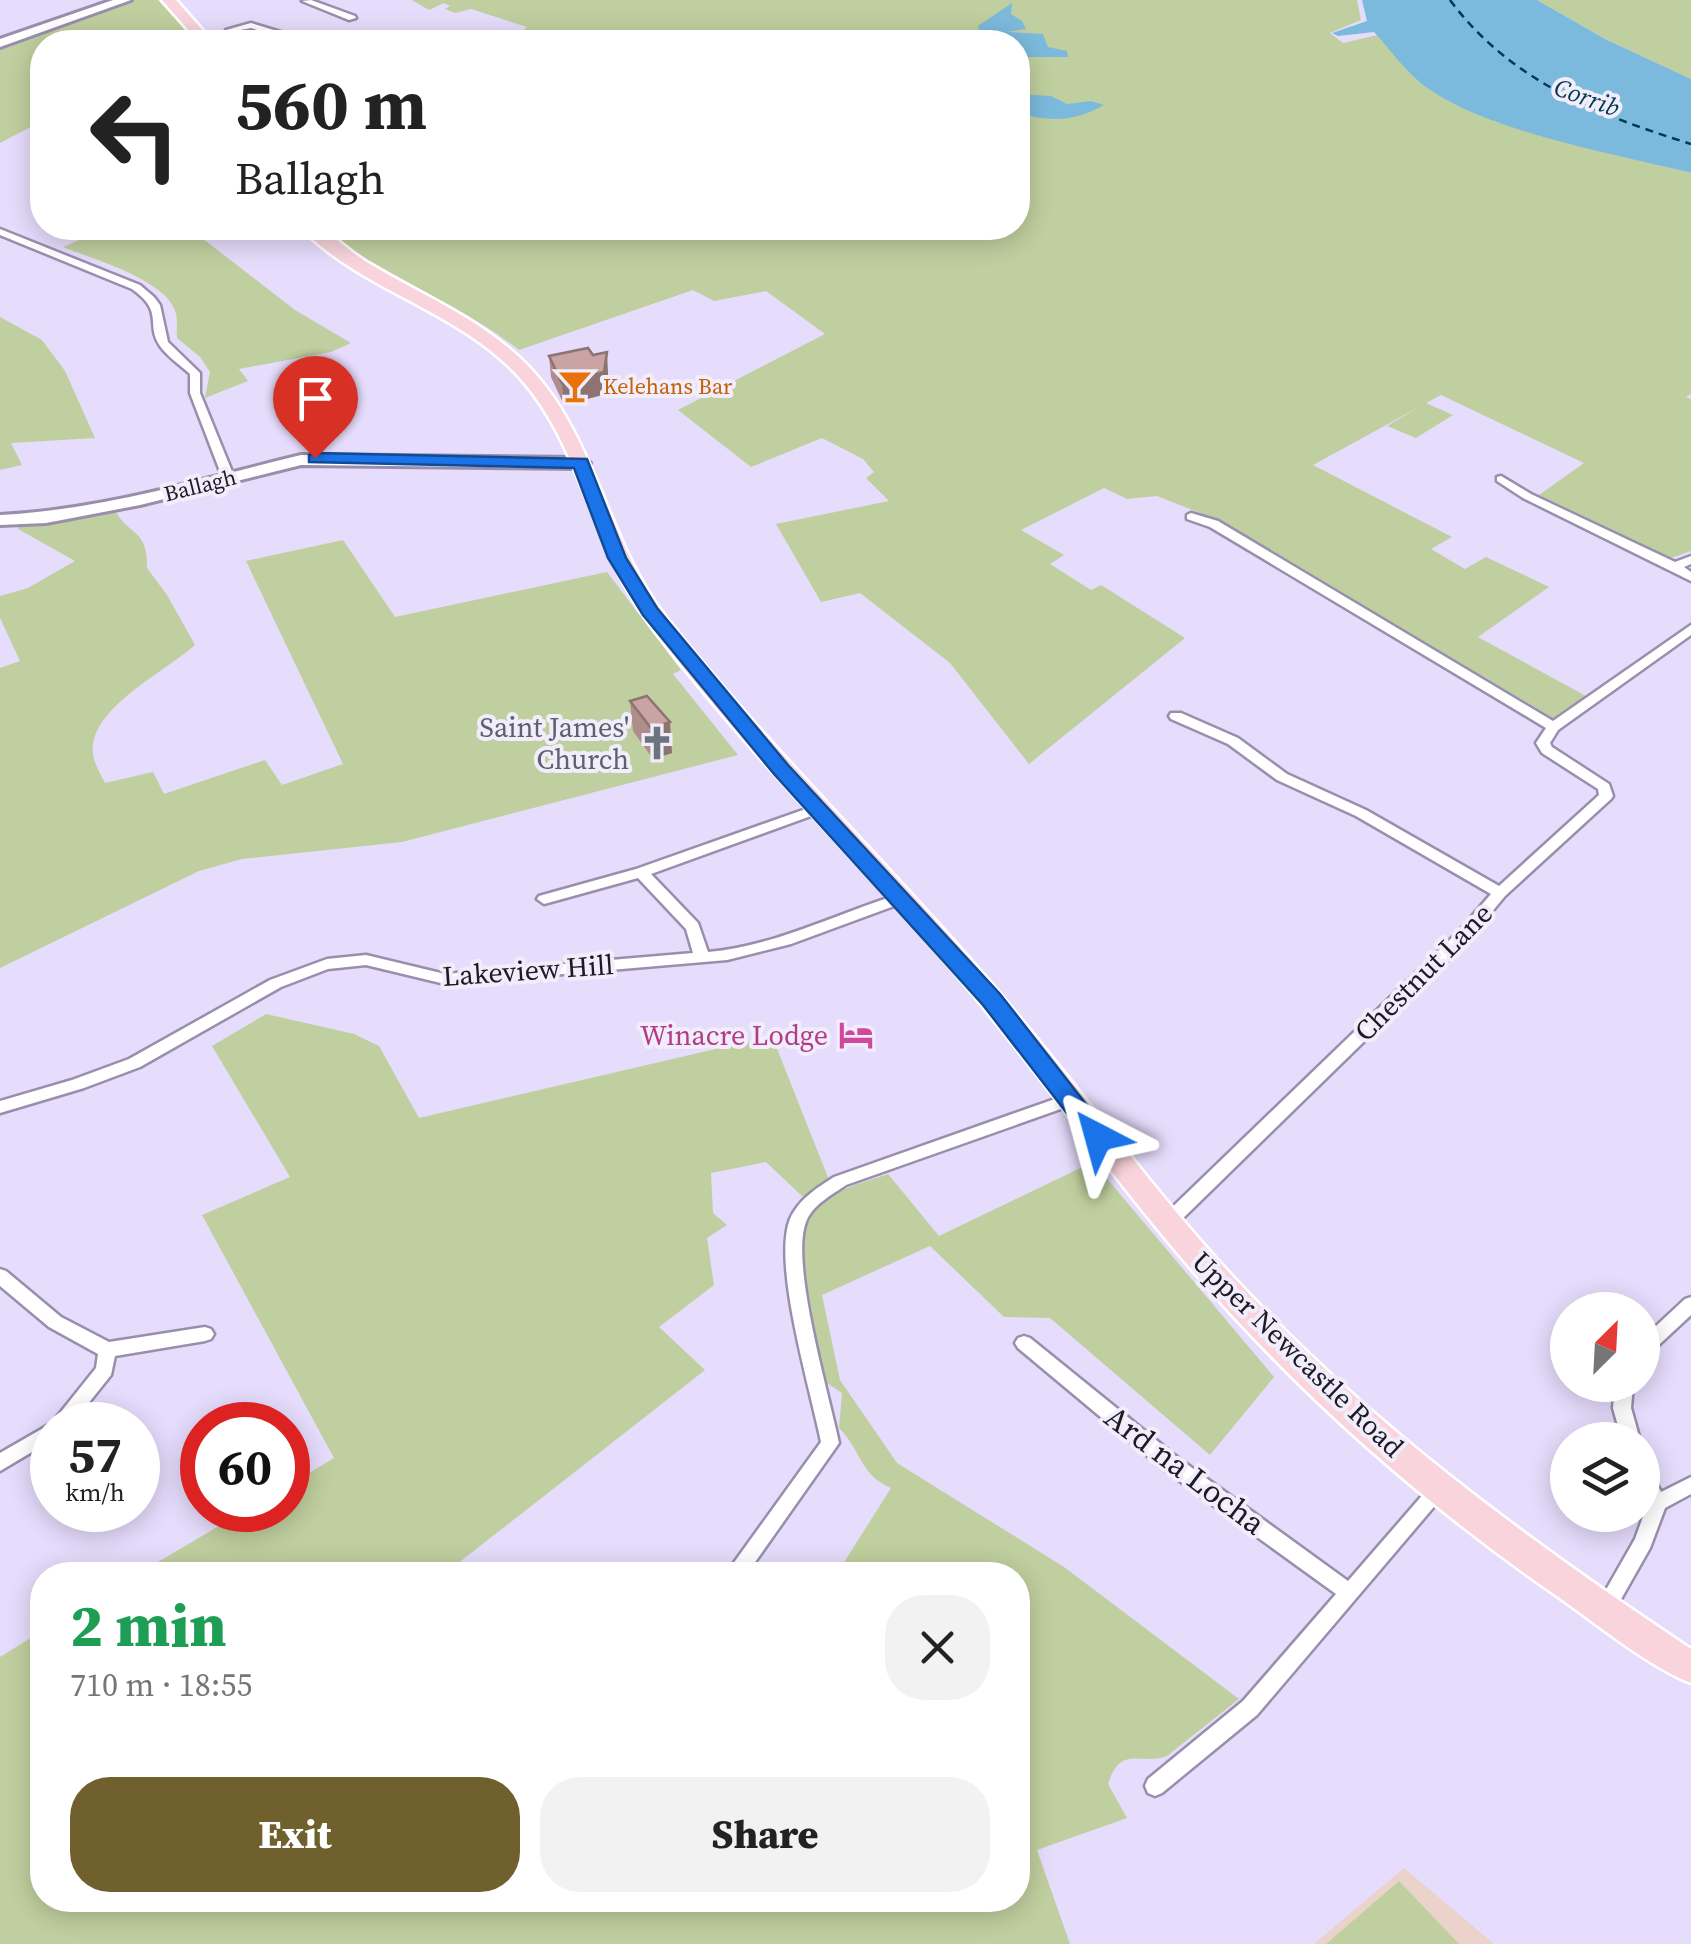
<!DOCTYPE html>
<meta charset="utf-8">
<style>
:root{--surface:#fff;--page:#f2f2f2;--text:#222;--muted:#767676;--accent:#6f602e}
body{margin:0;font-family:"Source Serif 4",serif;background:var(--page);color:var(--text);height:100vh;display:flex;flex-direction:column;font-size:38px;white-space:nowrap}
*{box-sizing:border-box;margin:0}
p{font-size:32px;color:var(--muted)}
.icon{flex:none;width:55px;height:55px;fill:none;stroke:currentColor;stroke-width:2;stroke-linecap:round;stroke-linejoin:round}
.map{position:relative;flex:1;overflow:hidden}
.sheet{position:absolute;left:30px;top:1562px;width:1000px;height:350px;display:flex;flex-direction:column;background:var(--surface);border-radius:40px;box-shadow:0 5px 25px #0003}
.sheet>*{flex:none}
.guide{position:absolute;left:30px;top:30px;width:1000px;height:210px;border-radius:40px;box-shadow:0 5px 25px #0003;background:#fff;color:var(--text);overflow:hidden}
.needle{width:65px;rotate:24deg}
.buttons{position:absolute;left:1550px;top:1292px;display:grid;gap:20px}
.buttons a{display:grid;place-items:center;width:110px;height:110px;border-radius:50%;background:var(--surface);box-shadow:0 5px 25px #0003;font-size:50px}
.speed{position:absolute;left:30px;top:1402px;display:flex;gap:20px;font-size:50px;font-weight:700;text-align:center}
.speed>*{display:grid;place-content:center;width:130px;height:130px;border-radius:50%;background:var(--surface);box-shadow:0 5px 25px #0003;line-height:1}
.speed small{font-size:25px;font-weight:400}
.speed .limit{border:15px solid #d22;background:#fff;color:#111}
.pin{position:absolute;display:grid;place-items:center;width:85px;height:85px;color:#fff;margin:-102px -42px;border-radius:50% 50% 50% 0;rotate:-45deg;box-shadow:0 0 10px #0007}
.pin .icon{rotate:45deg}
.me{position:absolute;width:110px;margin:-55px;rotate:321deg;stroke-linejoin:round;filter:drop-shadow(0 0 8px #0008)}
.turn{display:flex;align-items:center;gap:35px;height:210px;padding:0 40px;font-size:45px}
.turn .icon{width:130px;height:130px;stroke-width:2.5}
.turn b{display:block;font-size:70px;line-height:85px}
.round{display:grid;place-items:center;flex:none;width:105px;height:105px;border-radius:40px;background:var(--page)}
.headline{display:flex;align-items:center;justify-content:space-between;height:170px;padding:0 40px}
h1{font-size:60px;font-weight:800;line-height:75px;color:#1e9e55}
.action{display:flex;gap:20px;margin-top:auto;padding:20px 40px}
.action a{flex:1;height:115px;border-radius:40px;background:var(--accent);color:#fff;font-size:40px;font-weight:800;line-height:115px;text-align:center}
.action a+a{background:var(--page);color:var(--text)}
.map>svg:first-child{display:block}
</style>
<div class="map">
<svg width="1691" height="1944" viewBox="0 0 1691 1944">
<rect width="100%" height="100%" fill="#e6dcfc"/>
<path fill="#ebd2ca" d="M1404,1868L1494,1944H1314Z"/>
<path fill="#c0cf9f" d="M130,0H158L195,40L42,42V121L0,143V44Z
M412,0H1357L1361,20L1330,33L1343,43L1378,35L1415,78L1496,122L1691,173V394L1686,397L1691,399V551L1671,558L1539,495L1584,463L1441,395L1313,465L1452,537L1431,549L1465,569L1486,557L1549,587L1478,637L1586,696L1553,718L1218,520L1157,496L1127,499L1104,488L1021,530L1064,555L1050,564L1091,590L1101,585L1185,638L1029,764L950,663L860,593L821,602L776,524L889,501L866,478L874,472L863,459L822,438L751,467L678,410L825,334L766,291L714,301L693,290L519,350C458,302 382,276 322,228H1018V42H523L513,40L527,27L471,9L455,13L445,9L450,6L444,3L429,10Z
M1537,0H1691V79L1605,39Z
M106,228H189L295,310L351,343L331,352L239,369L248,381L205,398L210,372L200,357L177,338C176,330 178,321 176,314C169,280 92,259 63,247Z
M0,317L42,340L65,371L95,438L11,443L22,465L0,470Z
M1426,403L1453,415L1416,438L1387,426Z
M103,509H114C129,537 148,528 147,568L167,595L195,645C166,671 98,704 93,745C91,758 99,772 105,783L153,772L164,794L265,760L282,785L343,764L246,561L343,540L395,617L607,572L681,670L673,674L738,755L402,842L242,859L199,871L0,968V668L20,661L0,618V596L28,588L75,561L18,529L19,526L53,523Z
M266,1014L354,1034L379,1046L419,1118L772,1036L829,1180L803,1197L766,1162L711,1173L713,1213L727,1225L707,1238L714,1285L659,1327L705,1370L443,1575H136L246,1510H288V1486L334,1458L202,1215L290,1177L212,1046Z
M1093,1162L1274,1377L1210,1455L1050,1318L1004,1317L930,1246L822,1295L840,1380L897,1463L1064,1567L1239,1699L1167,1756C1140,1766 1121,1744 1108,1784L1127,1818L1037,1850L1070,1944H0V1657L42,1631V1900H1018V1575H836L891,1488C859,1474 862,1451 839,1428L842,1393L827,1383C816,1343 781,1236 818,1205C836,1189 865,1182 888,1174L939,1236Z
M1399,1881L1459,1944H1326Z"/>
<path fill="#7cbadd" d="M1362,0H1537L1605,39L1691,79V173C1616,154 1470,129 1415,78C1400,64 1388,47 1374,32L1338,36L1332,33L1367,21Z
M1012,3L1011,14L1022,21L1026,29L1007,32L1043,34L1048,47L1067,51L1068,57H1018V42H983L978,26Z
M1018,94L1051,96L1067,104L1091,101L1104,105C1074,122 1050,122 1018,113Z"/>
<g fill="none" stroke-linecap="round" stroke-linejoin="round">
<path stroke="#023951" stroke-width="2.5" stroke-dasharray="8 6" stroke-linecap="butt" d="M1450,0C1510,81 1598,115 1691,144"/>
<g stroke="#998fad" stroke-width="5">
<path id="street" d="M311,0L355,16L356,18L349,20L302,1Z
M251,23L287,34H305L324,41L286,39L251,28L230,32L226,30Z
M0,229L140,285L154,297L160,305L168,342L200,373V393L235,479L233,481L229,482L223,479L190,393V374C180,365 167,356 160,346C145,324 165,312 132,289L0,235Z
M1501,476L1531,494L1675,562L1691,556V564L1684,567L1691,572V581L1523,498L1497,481V477Z
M1191,513L1218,521L1553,721L1691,625V635L1558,730L1550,743L1552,747L1609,784L1613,796L1611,799L1505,896L1470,938L1173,1228L1167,1230L1161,1228L1159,1223L1161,1218L1460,930L1491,894L1356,816L1277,780L1228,744L1171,719L1169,716L1171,713H1181L1238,738L1287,774L1366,810L1499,886L1599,795L1598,789L1542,753L1536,743L1546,728L1210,527L1187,519V515Z
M817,805L822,806L824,809L822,812L651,874L698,923L708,952C775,946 836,914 900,894L907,899L905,902L791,944L727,960L445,984L366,965L328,969L281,987L140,1067L84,1088L0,1113V1101L72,1080L129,1059L270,980L327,959L366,955L445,974L693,953L686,929L638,878L544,904L537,899L539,896L636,869Z
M1069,1094L1075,1096L1077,1100L1075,1104L846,1185C832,1195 812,1205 806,1222C790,1264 829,1394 839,1443L746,1575H725L821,1442C811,1391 772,1264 790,1219C799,1199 817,1188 834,1177Z
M0,1269L6,1271L61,1317L109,1342L205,1327L211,1329L214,1334L211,1339L205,1341L115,1356L111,1375L71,1425H52V1440L0,1471V1453L52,1423L96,1368L98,1354L49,1327L0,1286Z
M1691,1297V1315L1648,1355L1642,1357V1339L1685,1299Z
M1024,1336L1030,1338L1177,1457L1348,1581L1433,1483L1440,1481L1447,1483L1449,1489L1257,1715L1162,1793L1155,1796L1148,1793L1145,1786L1148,1779L1243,1701L1336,1594L1163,1469L1018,1348L1015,1343L1018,1338Z
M1615,1385H1633L1631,1408L1640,1440H1622L1613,1408Z
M1642,1466L1649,1468L1661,1492L1691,1477V1494L1665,1508L1650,1548L1612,1615L1605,1618L1598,1615L1595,1609L1635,1539L1648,1503L1642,1493Z"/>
</g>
<g stroke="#998fad" stroke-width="6">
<path id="secondary" d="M113,0H131L0,47V39Z
M301,455L581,458L590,463L581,468L301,465L140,505L46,523L0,525V515C102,510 202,479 301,455Z"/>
</g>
<g stroke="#fff" stroke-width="5">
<path id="primary" d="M162,0H176L213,42H199Z
M301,228C307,228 315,227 320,229C337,237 353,255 370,264C425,297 486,321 531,369C597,440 607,542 666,617C762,740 874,849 976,966C1066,1068 1143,1180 1235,1279C1372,1426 1525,1538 1691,1649V1683C1649,1667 1593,1621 1554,1594C1414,1497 1284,1380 1175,1250C1100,1161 1034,1066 958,977C856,858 742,748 648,622C592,548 582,447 520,378C459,310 363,292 301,228Z"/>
</g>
<use href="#street" fill="#fff" fill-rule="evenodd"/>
<use href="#secondary" fill="#fff" fill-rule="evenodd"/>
<use href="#primary" fill="#f9d4dc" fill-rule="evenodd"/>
</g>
<path fill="#ae8d8c" d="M593,355L608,373L606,394L564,405L551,377L549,356Z
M630,701L672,753L653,759L633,731Z"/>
<path fill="#8d7372" d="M607,352L608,373L606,394L564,405L562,383Z
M670,722L672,753L653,759L651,728Z"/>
<path fill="#caa4a3" stroke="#8d7372" stroke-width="2.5" d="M588,348L593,355L607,352L604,372L562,383L549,356Z
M647,696L670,722L651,728L630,701Z"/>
<path fill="#1a73e8" stroke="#114b97" stroke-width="2.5" d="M315,453L587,459L626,558L657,608L788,765L1000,994L1107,1131L1111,1137L1107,1143H1090L983,1005L774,774L643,615L608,558L574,468L309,462V455Z"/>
<defs>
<g id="bar-bare" transform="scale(2.7)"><path d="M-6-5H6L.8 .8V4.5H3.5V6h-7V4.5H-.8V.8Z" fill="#e8710a" stroke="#f1edfa" stroke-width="2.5" paint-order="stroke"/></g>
<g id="church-bare" transform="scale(2.7)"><path d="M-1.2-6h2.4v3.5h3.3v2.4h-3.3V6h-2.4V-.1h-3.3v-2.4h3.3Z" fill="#6b7280" stroke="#f1edfa" stroke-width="2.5" paint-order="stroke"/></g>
<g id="hotel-bare" transform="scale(2.7)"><path d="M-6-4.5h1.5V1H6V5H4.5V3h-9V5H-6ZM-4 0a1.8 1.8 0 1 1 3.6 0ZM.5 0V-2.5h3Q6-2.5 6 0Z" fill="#d1479c" stroke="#f1edfa" stroke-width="2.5" paint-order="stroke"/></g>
</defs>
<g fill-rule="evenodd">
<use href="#bar-bare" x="575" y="386"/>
<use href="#church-bare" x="657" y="743"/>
<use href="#hotel-bare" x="856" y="1035"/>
</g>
<g text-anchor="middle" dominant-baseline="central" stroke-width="8" stroke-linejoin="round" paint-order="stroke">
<g font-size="22" fill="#c56008" stroke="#f1edfa" text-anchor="start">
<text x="603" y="386">Kelehans Bar</text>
</g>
<g font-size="22" fill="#1d1925" stroke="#f1edfa">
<text transform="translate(200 485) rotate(-14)">Ballagh</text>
</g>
<g font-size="25" font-style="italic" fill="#023951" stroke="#f1edfa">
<text transform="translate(1587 97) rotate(20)">Corrib</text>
</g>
<g font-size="28" fill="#5b616d" stroke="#f1edfa" text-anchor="end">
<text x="629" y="727">Saint James'<tspan x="629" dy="32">Church</tspan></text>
</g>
<g font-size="28" fill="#1d1925" stroke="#f1edfa">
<text transform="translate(528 970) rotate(-4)">Lakeview Hill</text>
<text transform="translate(1423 972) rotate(-45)">Chestnut Lane</text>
<text transform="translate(1298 1354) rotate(44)">Upper Newcastle Road</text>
</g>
<g font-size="28" fill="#b23c85" stroke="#f1edfa" text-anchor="end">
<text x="828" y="1035">Winacre Lodge</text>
</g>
<g font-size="32" fill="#1d1925" stroke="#f1edfa">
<text transform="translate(1185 1470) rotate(37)">Ard na Locha</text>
</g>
</g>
</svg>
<div class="buttons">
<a><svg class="needle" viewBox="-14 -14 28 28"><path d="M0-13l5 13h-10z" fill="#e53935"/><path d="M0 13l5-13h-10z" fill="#767676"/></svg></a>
<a><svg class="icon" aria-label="layers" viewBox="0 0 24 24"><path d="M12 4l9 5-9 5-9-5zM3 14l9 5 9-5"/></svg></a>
</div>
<div class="speed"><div>57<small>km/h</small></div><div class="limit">60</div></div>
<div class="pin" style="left:315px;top:458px;background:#d93025"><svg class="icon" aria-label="arrive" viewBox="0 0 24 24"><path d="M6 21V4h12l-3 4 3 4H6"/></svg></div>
<svg class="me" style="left:1098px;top:1137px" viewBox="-20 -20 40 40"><path d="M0-17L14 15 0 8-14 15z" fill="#1a73e8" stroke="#fff" stroke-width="4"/></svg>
<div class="guide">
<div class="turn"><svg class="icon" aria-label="left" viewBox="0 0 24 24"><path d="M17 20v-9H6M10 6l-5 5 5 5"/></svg><div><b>560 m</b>Ballagh</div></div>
</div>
<section class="sheet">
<div class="headline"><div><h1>2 min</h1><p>710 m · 18:55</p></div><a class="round"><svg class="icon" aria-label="close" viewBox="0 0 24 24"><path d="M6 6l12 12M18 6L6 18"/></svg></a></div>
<div class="action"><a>Exit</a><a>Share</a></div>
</section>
</div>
